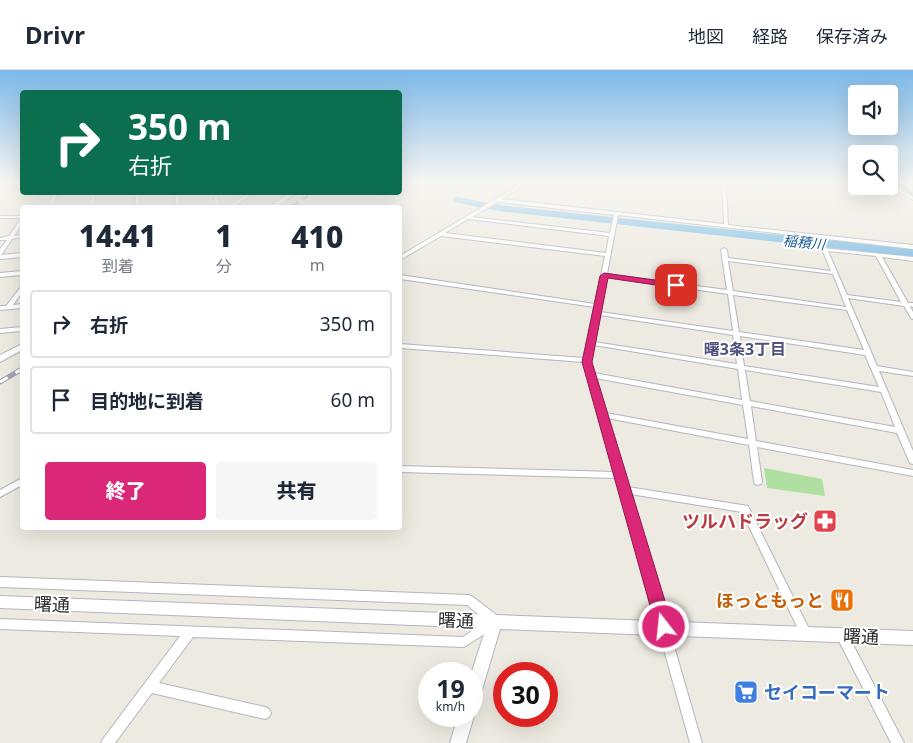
<!DOCTYPE html>
<html lang="ja">
<meta charset="utf-8">
<style>
:root{--surface:#fff;--page:#f6f6f7;--text:#1f2937;--muted:#747a83;--line:#e0e1e3;--accent:#db2777}
body{margin:0;font-family:"Noto Sans","Noto Sans JP",sans-serif;background:var(--page);color:var(--text);height:100vh;display:flex;flex-direction:column;font-size:19px;white-space:nowrap}
*{box-sizing:border-box;margin:0}
p{font-size:16px;color:var(--muted)}
.icon{flex:none;width:28px;height:28px;fill:none;stroke:currentColor;stroke-width:2;stroke-linecap:round;stroke-linejoin:round}
.map{position:relative;flex:1;overflow:hidden}
.sheet{position:absolute;left:20px;top:135px;width:382px;height:325px;display:flex;flex-direction:column;background:var(--surface);border-radius:5px;box-shadow:0 5px 20px #0002}
.sheet>*{flex:none}
.guide{position:absolute;left:20px;top:20px;width:382px;height:105px;border-radius:5px;box-shadow:0 5px 20px #0002;background:#0b6e4f;color:#fff;overflow:hidden}
.controls{position:absolute;left:848px;top:15px;display:grid;gap:10px}
.controls a{display:grid;place-items:center;width:50px;height:50px;border-radius:5px;background:var(--surface);box-shadow:0 5px 20px #0002;font-size:25px}
.speed{position:absolute;left:418px;top:592px;display:flex;gap:10px;font-size:25px;font-weight:700;text-align:center}
.speed>*{display:grid;place-content:center;width:65px;height:65px;border-radius:50%;background:var(--surface);box-shadow:0 5px 20px #0002;line-height:1}
.speed small{font-size:12px;font-weight:400}
.speed .limit{border:8px solid #d22;background:#fff;color:#111}
.pin{position:absolute;display:grid;place-items:center;width:42px;height:42px;color:#fff;margin:-21px;border-radius:10px;box-shadow:0 2px 8px #0006}
.me{position:absolute;width:55px;margin:-28px;rotate:344deg;stroke-linejoin:round;filter:drop-shadow(0 0 4px #0008)}
.turn{display:flex;align-items:center;gap:18px;height:105px;padding:0 25px;font-size:22px}
.turn .icon{width:65px;height:65px;stroke-width:2.5}
.turn b{display:block;font-size:35px;line-height:42px}
.eta{display:flex;justify-content:space-evenly;align-items:center;height:85px;text-align:center}
.eta b{font-size:30px;font-weight:800;line-height:35px}
.action{display:flex;gap:10px;margin-top:auto;padding:10px 25px}
.action a{flex:1;height:58px;border-radius:5px;background:var(--accent);color:#fff;font-size:20px;font-weight:800;line-height:58px;text-align:center}
.action a+a{background:var(--page);color:var(--text)}
ul{padding:0;list-style:none}
li{display:flex;align-items:center;gap:15px;height:68px;margin:0 10px 8px;padding:0 15px;border:2px solid var(--line);border-radius:5px}
li div{flex:1}
li b{display:block;font-size:19px}
li em{font-style:normal}
header{display:flex;align-items:center;gap:30px;box-sizing:border-box;height:70px;padding:0 25px;background:var(--surface);border-bottom:1px solid var(--line)}
header strong{font-size:24px}
nav{display:flex;gap:28px;margin-inline-start:auto;font-size:18px}
.map>svg:first-child{display:block}
</style>
<header>
<strong>Drivr</strong>
<nav><a>地図</a><a>経路</a><a>保存済み</a></nav>
</header>
<div class="map">
<svg width="913" height="673" viewBox="0 0 913 673">
<rect width="100%" height="100%" fill="#edeae1"/>
<path fill="#afe0a1" d="M764,398L822,409L825,426L767,418Z"/>
<g fill="none" stroke-linecap="round" stroke-linejoin="round">
<path stroke="#7bbee8" stroke-width="2" d="M896,112L913,124"/>
<path fill="#7bbee8" fill-rule="evenodd" d="M457,127L499,135L913,179V187L499,141L453,132V128Z"/>
<g stroke="#b4b5bf" stroke-width="2">
<path id="minor" d="M524,112H530L502,129L724,154L722,112H726L728,155L913,175V179L618,145L607,204L727,220L721,180L724,178L727,180L728,188L831,201L822,179L823,178L913,187V191L882,187L908,233H913V237L910,236L913,242V249L911,248L904,236L848,228L877,296L913,302V306L879,301L913,381V394L910,393L909,391L897,363L751,336L756,371L913,400V406L757,377L762,412L761,414L758,415L755,414L754,412L749,375L607,348L628,417L748,436L811,563L810,567L806,568L802,567L742,442L630,424L702,673H690L616,408L400,402V396L615,402L584,292L400,278V274L584,288L595,237L400,209V205L595,234L605,186L441,166L400,190V186ZM498,132L614,145L610,163L472,147ZM468,149L609,166L606,183L445,163ZM828,181L876,186L901,232L847,225ZM728,191L833,204L846,237L733,221ZM606,207L728,224L733,261L600,242ZM733,225L847,240L864,280L739,262ZM599,245L733,265L737,294L594,272ZM740,266L865,285L879,317L744,296ZM594,275L738,299L742,330L594,303L590,292ZM745,300L881,322L895,357L750,331ZM595,308L743,335L748,369L606,343Z
M889,112H891L913,127V130L889,115Z
M54,122H58L52,138H48Z
M92,122H96L93,138H89Z
M136,122H140L139,138H135Z
M175,122H179L180,138H176Z
M213,122H217L220,138H216Z
M251,122H257L230,138H224Z
M0,146H22V148H0Z
M20,150H22V154L14,166L22,165V167L12,169L2,184L0,185V179L7,170H0V168L9,166Z
M22,183V187L0,189V185Z
M22,201V205L0,207V203Z
M22,217V222L13,235L22,234V238L0,240V236H6L20,218Z
M22,257V261L0,263V259Z
M22,408V415L0,427V420Z
M0,507L469,525L473,527L499,547L500,551L499,555L464,577L193,567L159,613L265,637L269,639L271,643L269,647L265,649L152,623L115,673H101L103,669L180,566L0,559V549L463,567L486,551L467,535L0,517Z
M842,560L846,561L904,673H891L838,569L836,565L838,561Z"/>
</g>
<g stroke="#b4b5bf" stroke-width="2">
<path id="tertiary" d="M291,122H298L275,138H267Z
M22,274V280L0,292V285Z
M0,526L913,561V575L500,559L479,630L477,636L471,638V604L486,558L0,538Z
M471,640L474,646L466,673H450L458,646H471Z"/>
</g>
<use href="#minor" fill="#fff" fill-rule="evenodd"/>
<use href="#tertiary" fill="#fff" fill-rule="evenodd"/>
<g stroke="#a3a4b6" stroke-width="3">
<path id="rail-far1" d="M289,138L315,122"/>
</g>
<g stroke="#a3a4b6" stroke-width="5">
<path id="rail" d="M0,312L22,299"/>
</g>
<use href="#rail-far1" stroke="#fff" stroke-width="2" stroke-dasharray="5.5" stroke-linecap="butt"/>
<use href="#rail" stroke="#fff" stroke-width="3" stroke-dasharray="9" stroke-linecap="butt"/>
</g>
<linearGradient id="sky" x2="0" y2="1"><stop stop-color="#7cb8e8"/><stop offset="0.54" stop-color="#f7f6f2"/><stop offset="1" stop-color="#f7f6f2" stop-opacity="0"/></linearGradient>
<rect width="913" height="207" fill="url(#sky)"/>
<path fill="#db2777" stroke="#8e194d" d="M604,203L676,213L680,215L676,218L608,208L592,292L673,557L670,563L664,565L659,563L656,557L582,292L600,206Z"/>
<defs>
<g id="pharmacy-square" transform="scale(1.25)"><rect x="-9" y="-9" width="18" height="18" rx="4" fill="#e0444e" stroke="#fff"/><path d="M-2-6h4v4h4v4h-4v4h-4v-4h-4v-4h4Z" fill="#fff"/></g>
<g id="restaurant-square" transform="scale(1.25)"><rect x="-9" y="-9" width="18" height="18" rx="4" fill="#e8710a" stroke="#fff"/><path d="M-5-6h1v4h1v-4h1v4h1v-4h1v5L-1.5 .5V6h-2V.5L-5-1ZM5-6V6H3V1.5H1.5Q1.5-4 5-6Z" fill="#fff"/></g>
<g id="supermarket-square" transform="scale(1.25)"><rect x="-9" y="-9" width="18" height="18" rx="4" fill="#3f7fe0" stroke="#fff"/><path d="M-6-5.5h2.5l.6 2H6L4.5 2H-2.5L-4.4-4H-6ZM-1.5 3.2a1.3 1.3 0 1 0 .1 0ZM3 3.2a1.3 1.3 0 1 0 .1 0Z" fill="#fff"/></g>
</defs>
<g fill-rule="evenodd">
<use href="#pharmacy-square" x="825" y="451"/>
<use href="#restaurant-square" x="842" y="530"/>
<use href="#supermarket-square" x="746" y="622"/>
</g>
<g text-anchor="middle" dominant-baseline="central" stroke-width="4" stroke-linejoin="round" paint-order="stroke">
<g font-size="14" font-style="italic" fill="#165c99" stroke="#fff">
<text transform="translate(804 172) rotate(6)">稲積川</text>
</g>
<g font-size="16" font-weight="bold" fill="#4f527c" stroke="#fff">
<text x="745" y="279">曙3条3丁目</text>
</g>
<g font-size="18" font-weight="bold" fill="#be3a42" stroke="#fff" text-anchor="end">
<text x="808" y="451">ツルハドラッグ</text>
</g>
<g font-size="18" font-weight="bold" fill="#c56008" stroke="#fff" text-anchor="end">
<text x="824" y="530">ほっともっと</text>
</g>
<g font-size="18" fill="#2d2d2d" stroke="#fff">
<text transform="translate(52 534) rotate(2)">曙通</text>
<text transform="translate(456 550) rotate(2)">曙通</text>
<text transform="translate(861 566) rotate(3)">曙通</text>
</g>
<g font-size="18" font-weight="bold" fill="#366cbe" stroke="#fff" text-anchor="start">
<text x="764" y="622">セイコーマート</text>
</g>
</g>
</svg>
<div class="controls">
<a><svg class="icon" aria-label="sound" viewBox="0 0 24 24"><path d="M4 9h4l5-4v14l-5-4H4zM17 9q2 3 0 6"/></svg></a>
<a><svg class="icon" aria-label="search" viewBox="0 0 24 24"><circle cx="10" cy="10" r="6"/><path d="M15 15l6 6"/></svg></a>
</div>
<div class="speed"><div>19<small>km/h</small></div><div class="limit">30</div></div>
<div class="pin" style="left:676px;top:215px;background:#d93025"><svg class="icon" aria-label="arrive" viewBox="0 0 24 24"><path d="M6 21V4h12l-3 4 3 4H6"/></svg></div>
<svg class="me" style="left:664px;top:557px" viewBox="-20 -20 40 40"><circle r="17" fill="#db2777" stroke="#fff" stroke-width="3"/><path d="M0-11L8 9 0 5-8 9z" fill="#fff"/></svg>
<div class="guide">
<div class="turn"><svg class="icon" aria-label="right" viewBox="0 0 24 24"><path d="M7 20v-9h11M14 6l5 5-5 5"/></svg><div><b>350 m</b>右折</div></div>
</div>
<section class="sheet">
<div class="eta">
<div><b>14:41</b><p>到着</p></div>
<div><b>1</b><p>分</p></div>
<div><b>410</b><p>m</p></div>
</div>
<ul>
<li><svg class="icon" aria-label="right" viewBox="0 0 24 24"><path d="M7 20v-9h11M14 6l5 5-5 5"/></svg><div><b>右折</b></div><em>350 m</em></li>
<li><svg class="icon" aria-label="arrive" viewBox="0 0 24 24"><path d="M6 21V4h12l-3 4 3 4H6"/></svg><div><b>目的地に到着</b></div><em>60 m</em></li>
</ul>
<div class="action"><a>終了</a><a>共有</a></div>
</section>
</div>
